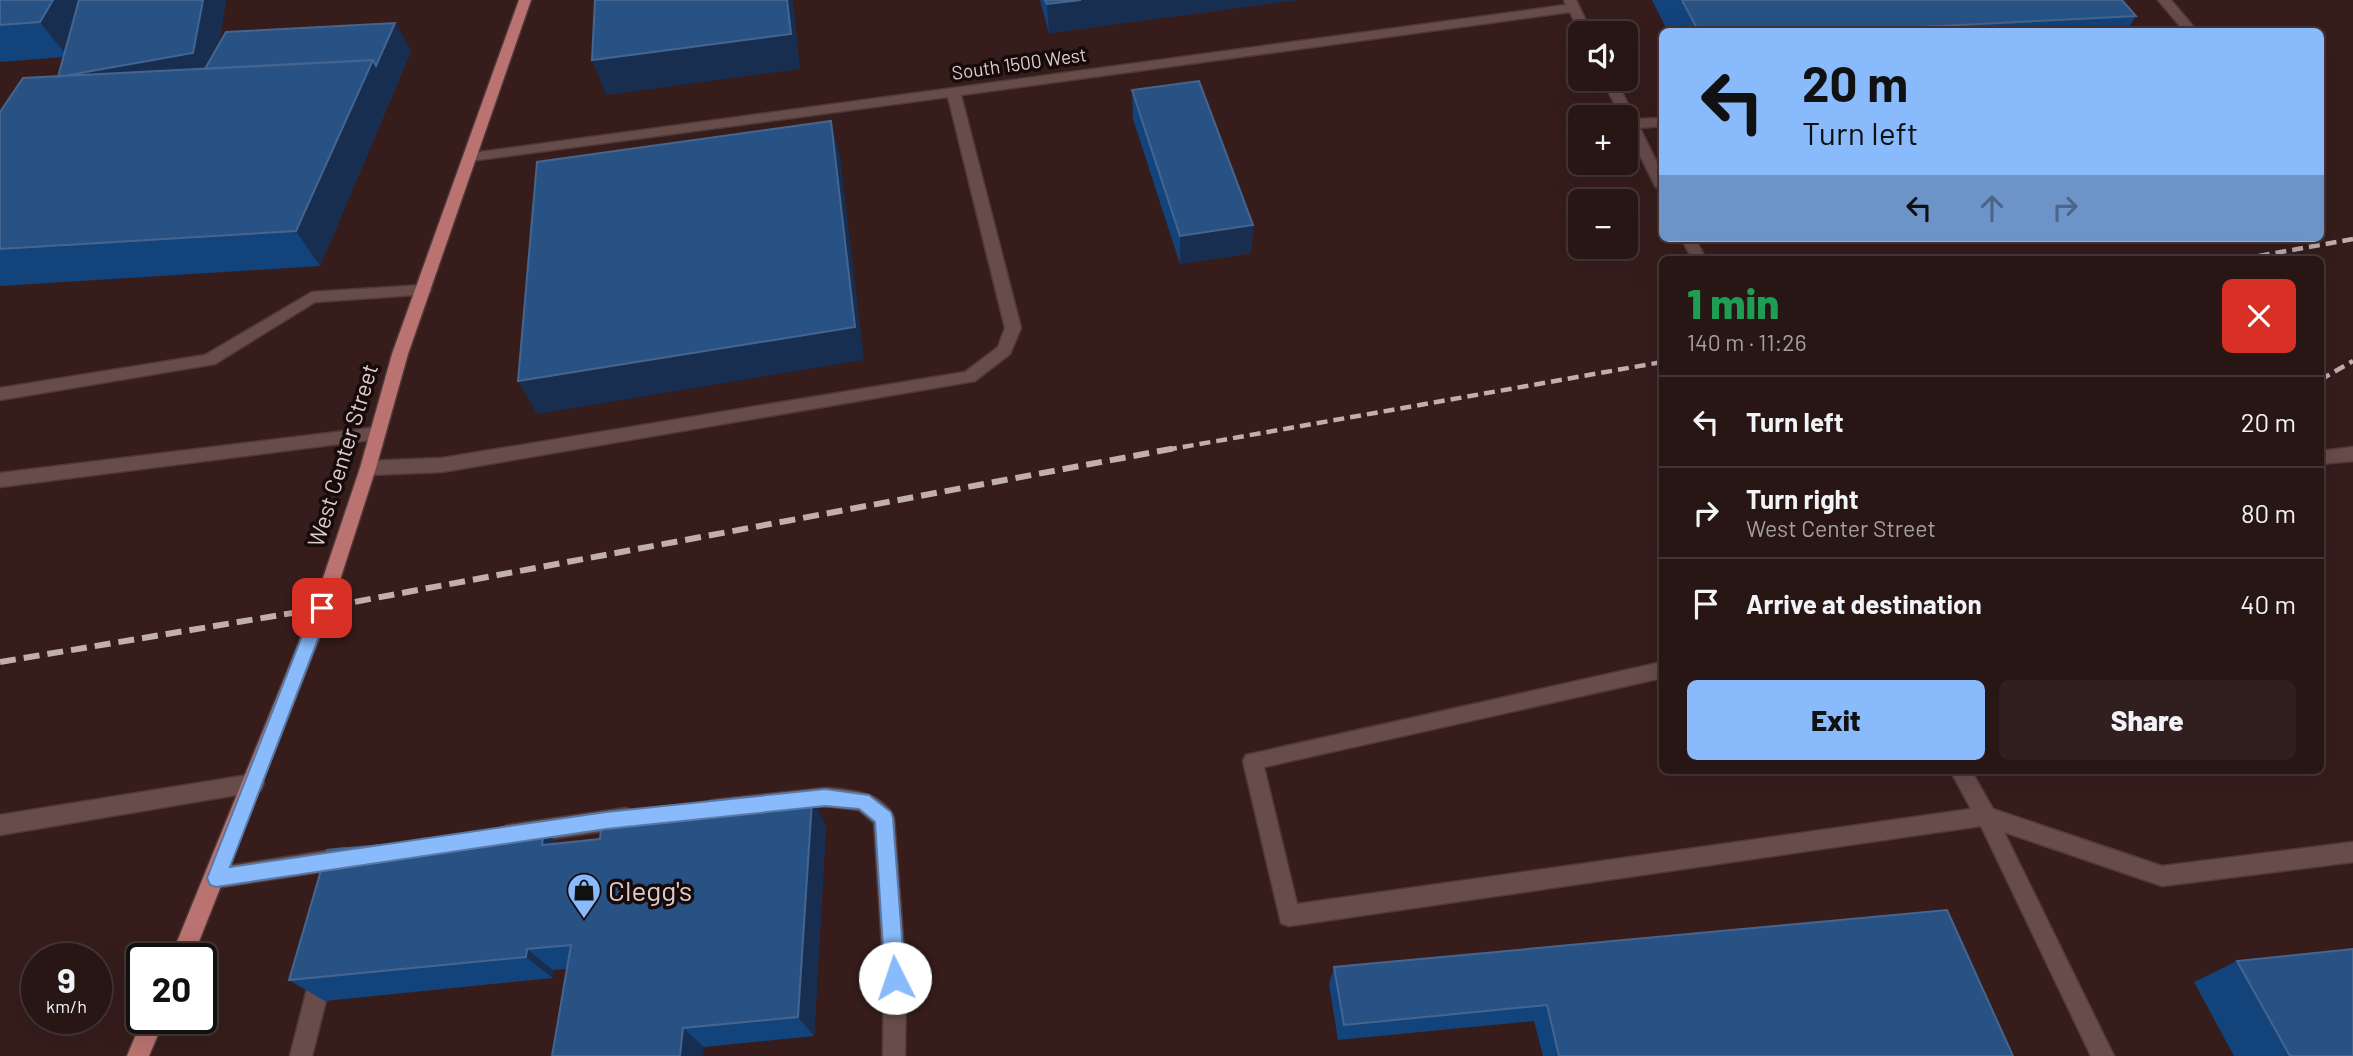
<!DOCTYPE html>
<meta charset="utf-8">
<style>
:root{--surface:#281615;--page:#301f1e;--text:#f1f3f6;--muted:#a59fa0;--line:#443534;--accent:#89bafc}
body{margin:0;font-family:Barlow,sans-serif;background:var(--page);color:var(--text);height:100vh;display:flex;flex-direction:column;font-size:26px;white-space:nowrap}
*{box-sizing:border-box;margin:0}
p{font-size:23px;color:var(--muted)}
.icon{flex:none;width:38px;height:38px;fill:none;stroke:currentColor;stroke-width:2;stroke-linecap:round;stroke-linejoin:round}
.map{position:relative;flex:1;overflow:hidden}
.drawer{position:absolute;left:1659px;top:256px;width:665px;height:518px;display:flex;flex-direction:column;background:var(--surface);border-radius:10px;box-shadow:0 7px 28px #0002,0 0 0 2px var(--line)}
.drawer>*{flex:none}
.hud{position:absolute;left:1659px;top:28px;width:665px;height:214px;border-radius:10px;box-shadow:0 7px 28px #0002,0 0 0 2px var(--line);background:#89bafc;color:#111;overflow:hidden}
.controls{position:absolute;left:1568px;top:21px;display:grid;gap:14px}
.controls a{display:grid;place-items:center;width:70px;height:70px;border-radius:10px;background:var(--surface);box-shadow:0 7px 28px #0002,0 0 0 2px var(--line);font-size:35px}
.speed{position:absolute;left:21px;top:943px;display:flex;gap:14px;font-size:35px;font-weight:700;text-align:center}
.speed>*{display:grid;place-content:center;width:91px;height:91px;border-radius:50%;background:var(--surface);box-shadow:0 7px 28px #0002,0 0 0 2px var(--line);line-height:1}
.speed small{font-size:18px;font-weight:400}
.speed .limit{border:4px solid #111;border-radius:10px;background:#fff;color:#111}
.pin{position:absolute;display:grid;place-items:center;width:60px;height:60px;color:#fff;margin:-30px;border-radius:14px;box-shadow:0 4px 10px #0006}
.me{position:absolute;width:77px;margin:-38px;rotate:356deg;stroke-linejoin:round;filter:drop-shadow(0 0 5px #0008)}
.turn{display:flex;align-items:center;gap:24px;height:147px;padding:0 28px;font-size:32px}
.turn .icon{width:91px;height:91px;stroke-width:2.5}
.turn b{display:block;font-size:49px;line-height:60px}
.lanes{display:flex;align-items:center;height:66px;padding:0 28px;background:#0003;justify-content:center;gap:35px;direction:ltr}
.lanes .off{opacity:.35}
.round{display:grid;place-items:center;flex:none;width:74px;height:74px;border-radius:10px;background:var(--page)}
.headline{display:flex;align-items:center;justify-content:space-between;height:119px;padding:0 28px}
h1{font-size:42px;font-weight:800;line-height:52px;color:#1e9e55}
.action{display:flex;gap:14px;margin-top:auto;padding:14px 28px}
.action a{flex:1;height:80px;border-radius:10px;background:var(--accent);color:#111;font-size:28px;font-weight:800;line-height:80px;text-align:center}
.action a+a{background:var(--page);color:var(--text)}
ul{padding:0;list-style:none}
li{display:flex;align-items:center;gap:21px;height:91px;padding:0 28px;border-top:2px solid var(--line)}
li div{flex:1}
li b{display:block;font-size:26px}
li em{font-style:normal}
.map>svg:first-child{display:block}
</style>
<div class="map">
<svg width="2353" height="1056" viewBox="0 0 2353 1056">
<rect width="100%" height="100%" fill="#361d1c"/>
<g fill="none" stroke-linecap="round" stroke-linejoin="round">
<g stroke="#4e3a39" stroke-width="3">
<path id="minor" d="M1564,0H1576L1592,33L1580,34L1570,12L961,95L1021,328L1010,354L975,381L442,472L368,475L360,468L368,461L442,458L965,372L998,347L1005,328L948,97L470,161L465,160V154L1566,5Z
M2158,0H2171L2198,32H2185Z
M1602,79H1615L1636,119L1662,118V126L1640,128L1662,173V191L1655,186L1626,127V117H1621Z
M1681,238H1695L1706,259H1692Z
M423,285L428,286L431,290L428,294L315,302L215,364L0,400V388L205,355L312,292Z
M378,427L386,433L378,439L0,487V473Z
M2353,447V461L2320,464V451Z
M1662,662V678L1264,767L1297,904L1971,809L1950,770H1971L1993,809L2162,866L2353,842V862L2162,886L2004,832L2114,1056H2091L1981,826L1289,926L1281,923L1243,761L1246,755Z
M254,774L261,776L264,783L261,790L254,792L0,835V815Z
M825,788C850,790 882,791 894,818L906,978L905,1056H883L884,978L874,823L859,810L825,806L713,818L706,816L703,809L706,802L713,800Z
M626,808L633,811L636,818L633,825L626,828L508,845L501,842L498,835L501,828L508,825Z
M345,848L352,851L355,858L352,865L345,868L216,888L209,885L206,878L209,871L216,868Z
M322,962L330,965L333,973L312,1056H290L311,973L314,965Z"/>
</g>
<g stroke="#4e3a39" stroke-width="3">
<path id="major" d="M519,0H531L408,354L376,468L331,608L192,959H170L313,608L360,468L392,354Z
M143,1018H165L149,1056H127Z"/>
</g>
<use href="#minor" fill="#684c4a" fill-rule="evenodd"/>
<use href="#major" fill="#ba7370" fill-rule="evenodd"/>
<path stroke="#c2aead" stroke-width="4.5" stroke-dasharray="11 6" stroke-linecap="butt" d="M2242,259L2353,239
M2320,380L2353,361
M1166,450L1662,362"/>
<path stroke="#c2aead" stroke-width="6" stroke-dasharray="16 8" stroke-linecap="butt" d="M0,662L322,608L1176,448"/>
</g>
<path fill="#12437b" d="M0,0H226L219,44L395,23L411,51L320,266L0,286V112L58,77L63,57L0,62Z
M1040,0H1297L1049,33Z
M1652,0H2122L2136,16L2126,32H1668Z
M1132,90L1253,225L1251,253L1180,264L1133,119Z
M826,825L814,1036L704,1047L567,969L553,970V978L325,1001L289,980L557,843Z
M2237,961L2353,1056H2234L2194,982Z
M1334,967L2013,1056H1543L1534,1021L1338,1040L1329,984Z"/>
<path fill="#172e51" d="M53,0H95L67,56L40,22Z
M203,0H226L214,75L58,77Z
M787,0H793L800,69L606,95L592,60Z
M1081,0H1297L1049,33L1047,4Z
M395,23L411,51L392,95L376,66Z
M373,60L392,95L320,266L296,231Z
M831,121L840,156L864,360L537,414L518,381Z
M1253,225L1251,253L1180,264V236Z
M812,800L826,825L814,1036L798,1017Z
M544,830L569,855L542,845Z
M527,949L553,970V978L526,957Z
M683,1028L704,1047L703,1056H680Z"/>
<path fill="#285284" stroke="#45658f" stroke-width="2" d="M0,0H53L40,22L0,25Z
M79,0H203L193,53L58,77Z
M595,0H787L791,34L592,60Z
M1045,0H1081L1047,4Z
M1682,0H2122L2136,16L1821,32H1699Z
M395,23L376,66L373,60L205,69L226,32Z
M373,60L296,231L0,249V112L23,78Z
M1199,81L1253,225L1180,236L1132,90Z
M831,121L855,327L518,381L537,162Z
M812,800L798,1017L683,1028L680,1056H552L571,945L527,949L526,957L289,980L327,850L544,830L542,845L600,839L602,819Z
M1947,910L2013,1056H1559L1547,1005L1344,1025L1334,967Z
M2353,949V1056H2290L2237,961Z"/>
<path fill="#89bafc" stroke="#5979a4" stroke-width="2" d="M322,601L330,608L230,867L606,812L825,789L869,795L891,812L893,818L905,978L902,985L895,988L888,985L885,978L875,822L859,809L825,806L606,829L216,887L210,885L207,878L313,608Z"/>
<defs>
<g id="shop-pin" transform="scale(1.75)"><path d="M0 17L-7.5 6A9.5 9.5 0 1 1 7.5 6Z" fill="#89bafc" stroke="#160b0a"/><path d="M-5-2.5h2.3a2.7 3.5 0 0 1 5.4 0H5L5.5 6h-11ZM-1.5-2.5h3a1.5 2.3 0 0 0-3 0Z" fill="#111"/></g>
</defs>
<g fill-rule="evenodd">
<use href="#shop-pin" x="584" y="890"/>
</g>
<g text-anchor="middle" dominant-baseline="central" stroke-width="7" stroke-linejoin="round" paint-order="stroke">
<g font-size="19" fill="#decccb" stroke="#160b0a">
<text transform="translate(1019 63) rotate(-8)">South 1500 West</text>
</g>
<g font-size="23" fill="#decccb" stroke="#160b0a">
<text transform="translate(342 455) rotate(-73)">West Center Street</text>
</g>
<g font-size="28" fill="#decccb" stroke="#160b0a" text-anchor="start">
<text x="608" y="890">Clegg's</text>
</g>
</g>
</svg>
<div class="controls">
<a><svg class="icon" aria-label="sound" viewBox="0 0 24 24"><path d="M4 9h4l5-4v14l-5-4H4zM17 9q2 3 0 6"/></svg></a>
<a>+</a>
<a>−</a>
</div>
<div class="speed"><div>9<small>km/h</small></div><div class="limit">20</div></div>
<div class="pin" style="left:322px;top:608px;background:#d93025"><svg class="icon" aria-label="arrive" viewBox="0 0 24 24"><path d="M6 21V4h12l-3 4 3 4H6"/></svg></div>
<svg class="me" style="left:895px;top:978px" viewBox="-20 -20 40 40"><circle r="19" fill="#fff"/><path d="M0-13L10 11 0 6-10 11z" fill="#89bafc"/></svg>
<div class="hud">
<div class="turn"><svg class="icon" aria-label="left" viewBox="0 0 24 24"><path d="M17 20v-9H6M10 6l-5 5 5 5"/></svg><div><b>20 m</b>Turn left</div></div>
<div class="lanes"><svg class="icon" aria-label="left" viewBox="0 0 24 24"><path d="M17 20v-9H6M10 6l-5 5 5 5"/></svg><svg class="icon off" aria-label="ahead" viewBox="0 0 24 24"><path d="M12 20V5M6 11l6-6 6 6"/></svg><svg class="icon off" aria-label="right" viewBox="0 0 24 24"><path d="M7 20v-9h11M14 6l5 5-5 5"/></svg></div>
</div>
<section class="drawer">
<div class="headline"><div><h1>1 min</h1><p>140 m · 11:26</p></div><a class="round" style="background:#d93025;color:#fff"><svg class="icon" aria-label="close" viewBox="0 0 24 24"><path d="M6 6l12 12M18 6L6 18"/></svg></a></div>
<ul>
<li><svg class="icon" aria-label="left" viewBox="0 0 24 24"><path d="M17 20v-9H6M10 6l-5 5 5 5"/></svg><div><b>Turn left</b></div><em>20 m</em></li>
<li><svg class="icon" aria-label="right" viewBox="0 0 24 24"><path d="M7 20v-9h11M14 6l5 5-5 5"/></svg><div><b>Turn right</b><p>West Center Street</p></div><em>80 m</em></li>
<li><svg class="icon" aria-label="arrive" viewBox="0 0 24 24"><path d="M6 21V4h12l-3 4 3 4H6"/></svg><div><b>Arrive at destination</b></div><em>40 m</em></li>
</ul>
<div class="action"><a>Exit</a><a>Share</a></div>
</section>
</div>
